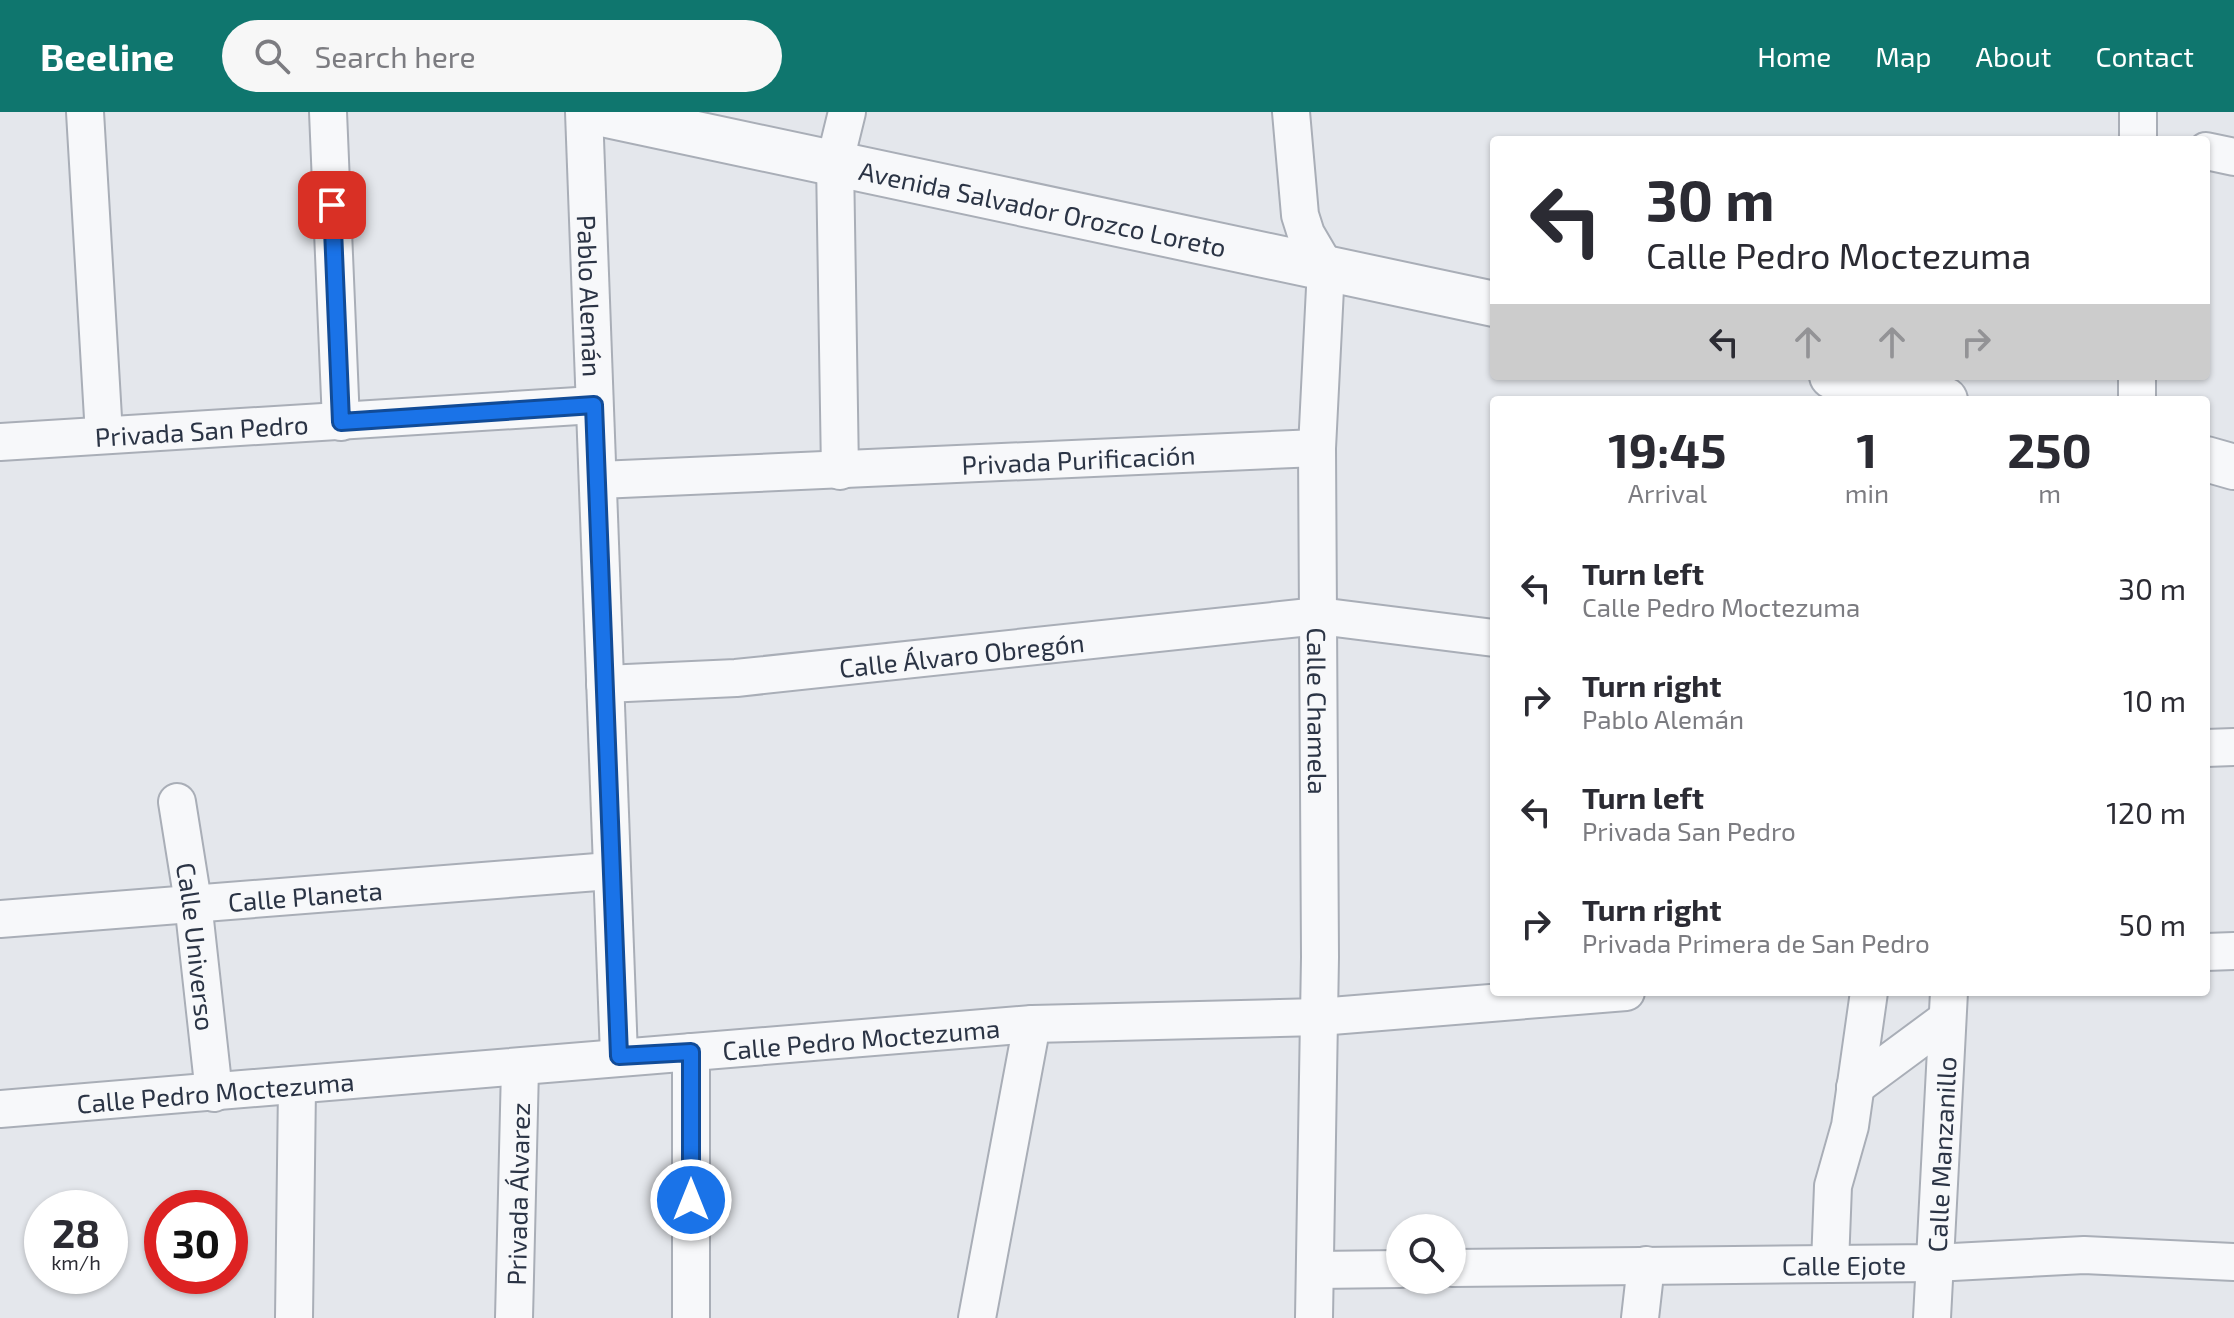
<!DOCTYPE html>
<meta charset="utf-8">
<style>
:root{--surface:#fff;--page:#f7f7f7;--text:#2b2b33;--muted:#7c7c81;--accent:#0f766e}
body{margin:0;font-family:"Exo 2",sans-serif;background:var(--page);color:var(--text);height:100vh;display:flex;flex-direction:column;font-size:30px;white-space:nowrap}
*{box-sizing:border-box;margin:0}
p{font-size:26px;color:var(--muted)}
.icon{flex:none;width:44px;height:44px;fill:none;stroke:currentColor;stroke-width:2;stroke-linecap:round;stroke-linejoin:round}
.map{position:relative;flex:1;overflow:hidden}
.sheet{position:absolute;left:1490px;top:284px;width:720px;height:600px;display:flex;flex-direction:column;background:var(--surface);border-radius:8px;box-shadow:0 2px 6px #0004}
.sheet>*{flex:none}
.top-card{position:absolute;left:1490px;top:24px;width:720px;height:244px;border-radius:8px;box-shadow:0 2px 6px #0004;background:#fff;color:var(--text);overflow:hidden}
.fabs{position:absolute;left:1386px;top:1102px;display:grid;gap:16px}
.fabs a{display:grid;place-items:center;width:80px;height:80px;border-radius:50%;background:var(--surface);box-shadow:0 2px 6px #0004;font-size:40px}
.speed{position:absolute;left:24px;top:1078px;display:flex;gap:16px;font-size:40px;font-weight:700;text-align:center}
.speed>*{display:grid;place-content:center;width:104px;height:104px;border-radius:50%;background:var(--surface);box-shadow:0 2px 6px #0004;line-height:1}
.speed small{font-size:20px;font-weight:400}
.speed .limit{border:12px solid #d22;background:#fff;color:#111}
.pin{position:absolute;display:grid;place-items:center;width:68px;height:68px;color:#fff;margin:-34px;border-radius:16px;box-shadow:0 4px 12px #0006}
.me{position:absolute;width:88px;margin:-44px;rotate:0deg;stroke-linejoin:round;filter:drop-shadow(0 0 6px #0008)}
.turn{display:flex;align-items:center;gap:28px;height:168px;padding:0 24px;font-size:36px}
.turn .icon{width:104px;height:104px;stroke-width:2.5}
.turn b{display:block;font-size:56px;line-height:68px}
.lanes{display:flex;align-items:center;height:76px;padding:0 24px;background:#0003;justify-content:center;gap:40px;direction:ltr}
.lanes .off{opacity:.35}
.eta{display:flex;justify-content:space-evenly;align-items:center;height:136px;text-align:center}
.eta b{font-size:48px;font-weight:700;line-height:56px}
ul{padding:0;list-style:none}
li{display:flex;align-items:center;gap:24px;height:112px;padding:0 24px}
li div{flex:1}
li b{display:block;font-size:30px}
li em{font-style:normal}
header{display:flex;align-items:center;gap:48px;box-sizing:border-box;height:112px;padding:0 40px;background:var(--accent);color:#fff}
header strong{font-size:38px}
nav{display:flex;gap:44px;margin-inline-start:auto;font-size:28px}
.search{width:560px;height:72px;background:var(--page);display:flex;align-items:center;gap:20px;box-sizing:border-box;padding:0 28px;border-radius:44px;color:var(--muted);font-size:30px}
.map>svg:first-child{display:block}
</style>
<header>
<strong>Beeline</strong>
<div class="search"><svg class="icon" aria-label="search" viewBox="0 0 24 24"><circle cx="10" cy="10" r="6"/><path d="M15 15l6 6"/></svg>Search here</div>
<nav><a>Home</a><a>Map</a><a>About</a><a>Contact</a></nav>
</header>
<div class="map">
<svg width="2234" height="1206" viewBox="0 0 2234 1206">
<rect width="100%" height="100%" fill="#e4e7ec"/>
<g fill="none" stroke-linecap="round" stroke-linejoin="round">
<g stroke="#a9aeb7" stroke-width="40">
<g id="minor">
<path d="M85,0L104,323"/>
<path d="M328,0L341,310"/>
<path id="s1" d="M584,0L619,944"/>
<path id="s2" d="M1291,0L1300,103L1306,122L1326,156L1317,336L1320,845L1314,1206"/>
<path d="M2138,28V0"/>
<path d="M2206,39L2234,45"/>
<path d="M2137,288V264"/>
<path id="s3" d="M0,330L594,293"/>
<path d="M840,359L835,49L847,0"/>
<path id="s4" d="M599,368L1317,336"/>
<path id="s5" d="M605,572L736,566L1319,504L1494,526"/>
<path d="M2206,636L2234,635"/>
<path id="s6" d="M177,690L193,790L214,981"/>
<path id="s7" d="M0,807L610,759"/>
<path d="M2206,840L2234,839"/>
<path d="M1855,975L1947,907"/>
<path id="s8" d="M0,997L1032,912L1319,905L1626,880"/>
<path d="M1830,1152L1833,1074L1850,1014L1869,880"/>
<path id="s9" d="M1452,1156L1934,1151L2084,1143L2234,1150"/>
<path d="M1315,1158L1400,1157"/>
<path d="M294,1206L297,975"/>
<path id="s10" d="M514,1206L520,956"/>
<path d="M691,1206V940"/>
<path d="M977,1206L1032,912"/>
<path d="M1640,1206L1646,1153"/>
<path id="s11" d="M1932,1206L1949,880"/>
</g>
</g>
<g stroke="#a9aeb7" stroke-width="48">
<g id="tertiary">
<path id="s12" d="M593,0L1494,192"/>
<path d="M1832,264L1945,288"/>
<path d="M2206,347L2234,355"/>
</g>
</g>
<use href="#minor" stroke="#f7f8fa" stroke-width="36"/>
<use href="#tertiary" stroke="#f7f8fa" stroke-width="44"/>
</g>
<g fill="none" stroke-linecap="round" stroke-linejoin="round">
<g stroke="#114b97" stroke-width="20">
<path id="route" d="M332,93L341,310L594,293L619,944L691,940V1088"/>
</g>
<use href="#route" stroke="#1a73e8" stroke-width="14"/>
</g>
<g text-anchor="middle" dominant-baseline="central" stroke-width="8" stroke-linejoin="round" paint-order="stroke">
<g font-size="26" fill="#2b3445" stroke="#f4f6f9">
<text stroke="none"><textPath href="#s12" startOffset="460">Avenida Salvador Orozco Loreto</textPath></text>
<text stroke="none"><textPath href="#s1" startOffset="184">Pablo Alemán</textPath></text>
<text stroke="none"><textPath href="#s3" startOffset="202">Privada San Pedro</textPath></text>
<text stroke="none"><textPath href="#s4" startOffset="480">Privada Purificación</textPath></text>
<text stroke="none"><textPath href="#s5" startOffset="358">Calle Álvaro Obregón</textPath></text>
<text stroke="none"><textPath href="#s2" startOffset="606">Calle Chamela</textPath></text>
<text stroke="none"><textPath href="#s7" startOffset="306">Calle Planeta</textPath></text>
<text stroke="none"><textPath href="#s6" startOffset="146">Calle Universo</textPath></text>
<text stroke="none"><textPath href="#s8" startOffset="864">Calle Pedro Moctezuma</textPath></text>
<text stroke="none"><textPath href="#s8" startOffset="216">Calle Pedro Moctezuma</textPath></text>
<text stroke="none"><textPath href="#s11" startOffset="164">Calle Manzanillo</textPath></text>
<text stroke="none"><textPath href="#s10" startOffset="124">Privada Álvarez</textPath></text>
<text stroke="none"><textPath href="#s9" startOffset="392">Calle Ejote</textPath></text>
</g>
</g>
</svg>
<div class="fabs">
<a><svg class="icon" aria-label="search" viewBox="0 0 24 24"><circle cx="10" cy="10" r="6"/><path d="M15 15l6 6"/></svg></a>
</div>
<div class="speed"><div>28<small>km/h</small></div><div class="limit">30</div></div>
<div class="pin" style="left:332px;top:93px;background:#d93025"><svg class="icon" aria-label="arrive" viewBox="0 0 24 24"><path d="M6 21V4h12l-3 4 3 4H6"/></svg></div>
<svg class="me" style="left:691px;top:1088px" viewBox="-20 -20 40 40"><circle r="17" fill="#1a73e8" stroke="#fff" stroke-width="3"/><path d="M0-11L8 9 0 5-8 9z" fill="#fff"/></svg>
<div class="top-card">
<div class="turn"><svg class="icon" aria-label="left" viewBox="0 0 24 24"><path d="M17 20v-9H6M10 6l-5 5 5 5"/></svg><div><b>30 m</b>Calle Pedro Moctezuma</div></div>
<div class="lanes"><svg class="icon" aria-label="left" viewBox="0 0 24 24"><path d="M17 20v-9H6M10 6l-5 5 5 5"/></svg><svg class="icon off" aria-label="ahead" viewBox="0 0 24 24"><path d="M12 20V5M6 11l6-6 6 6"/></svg><svg class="icon off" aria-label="ahead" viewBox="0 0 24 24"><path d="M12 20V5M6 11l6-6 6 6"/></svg><svg class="icon off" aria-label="right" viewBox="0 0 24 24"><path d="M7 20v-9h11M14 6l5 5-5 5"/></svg></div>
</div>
<section class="sheet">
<div class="eta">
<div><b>19:45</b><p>Arrival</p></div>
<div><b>1</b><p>min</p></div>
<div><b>250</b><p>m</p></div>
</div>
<ul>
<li><svg class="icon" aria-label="left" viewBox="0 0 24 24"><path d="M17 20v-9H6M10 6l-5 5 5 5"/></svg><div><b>Turn left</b><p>Calle Pedro Moctezuma</p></div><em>30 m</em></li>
<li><svg class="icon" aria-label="right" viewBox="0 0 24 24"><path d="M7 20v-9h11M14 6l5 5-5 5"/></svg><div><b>Turn right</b><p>Pablo Alemán</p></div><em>10 m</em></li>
<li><svg class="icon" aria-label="left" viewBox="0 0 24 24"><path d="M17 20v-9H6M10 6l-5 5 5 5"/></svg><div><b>Turn left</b><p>Privada San Pedro</p></div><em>120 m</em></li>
<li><svg class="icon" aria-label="right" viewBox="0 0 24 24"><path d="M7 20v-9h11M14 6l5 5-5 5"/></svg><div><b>Turn right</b><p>Privada Primera de San Pedro</p></div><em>50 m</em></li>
</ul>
</section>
</div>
